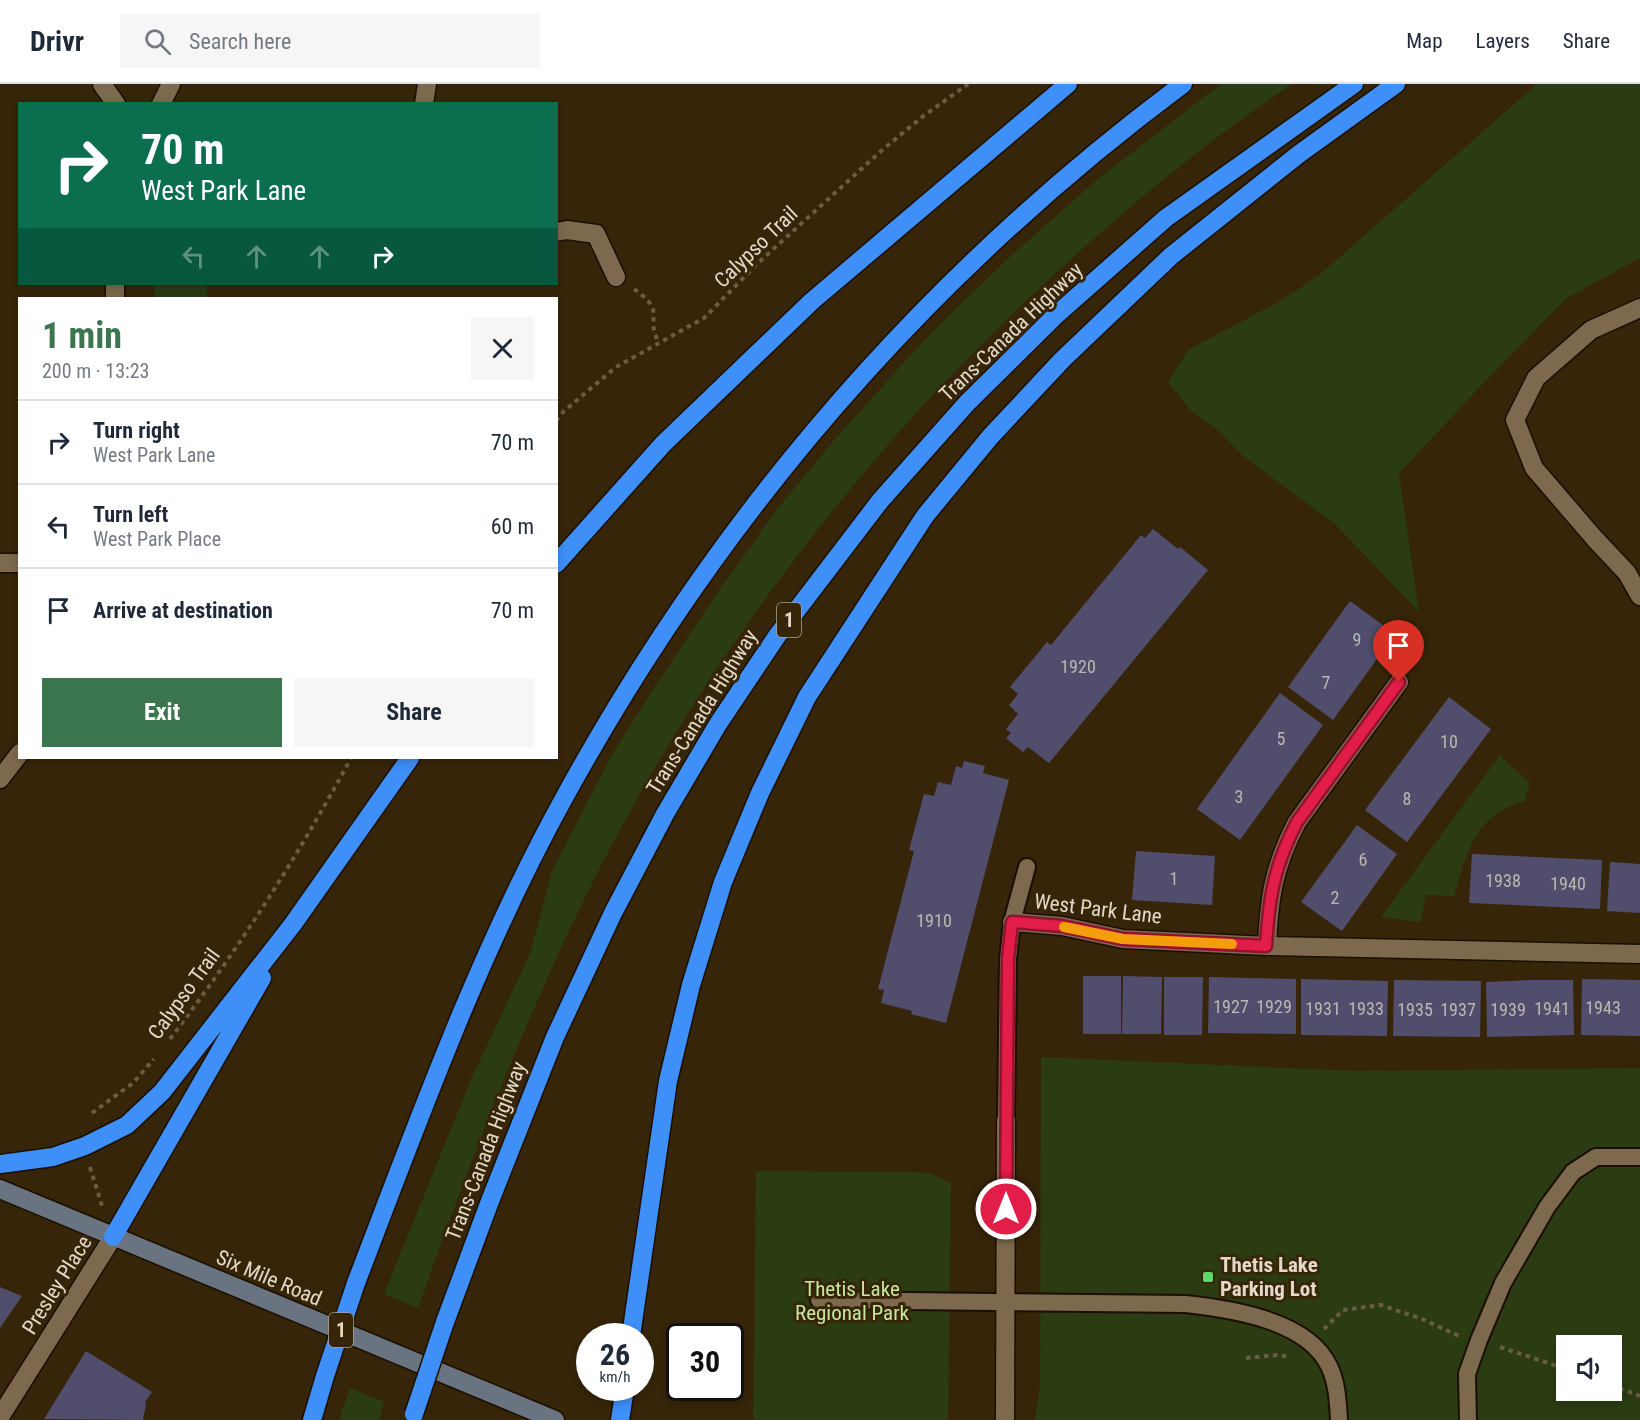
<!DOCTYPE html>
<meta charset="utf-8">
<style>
:root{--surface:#fff;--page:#f6f6f7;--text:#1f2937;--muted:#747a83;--line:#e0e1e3;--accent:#3c764e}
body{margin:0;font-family:"Roboto Condensed",sans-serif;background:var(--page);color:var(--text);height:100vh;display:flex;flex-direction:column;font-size:22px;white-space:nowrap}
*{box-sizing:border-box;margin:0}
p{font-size:20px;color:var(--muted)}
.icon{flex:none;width:33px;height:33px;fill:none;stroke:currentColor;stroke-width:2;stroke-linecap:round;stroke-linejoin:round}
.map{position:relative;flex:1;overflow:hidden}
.details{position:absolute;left:18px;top:213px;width:540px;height:462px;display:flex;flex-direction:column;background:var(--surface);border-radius:0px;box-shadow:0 3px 9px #0003}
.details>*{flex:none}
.banner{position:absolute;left:18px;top:18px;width:540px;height:183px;border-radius:0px;box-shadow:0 3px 9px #0003;background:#0b6e4f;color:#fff;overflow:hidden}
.controls{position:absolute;left:1556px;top:1251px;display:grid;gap:12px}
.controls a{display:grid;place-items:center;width:66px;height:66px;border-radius:0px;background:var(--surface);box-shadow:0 3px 9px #0003;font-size:30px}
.speed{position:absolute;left:576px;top:1239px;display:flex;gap:12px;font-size:30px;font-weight:700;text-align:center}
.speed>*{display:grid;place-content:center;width:78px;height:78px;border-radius:50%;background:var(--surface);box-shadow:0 3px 9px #0003;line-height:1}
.speed small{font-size:15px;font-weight:400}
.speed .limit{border:3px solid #111;border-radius:9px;background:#fff;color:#111}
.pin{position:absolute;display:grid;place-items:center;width:51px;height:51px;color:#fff;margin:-62px -26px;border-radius:50% 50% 50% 0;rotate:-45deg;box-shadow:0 0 6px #0007}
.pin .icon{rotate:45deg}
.me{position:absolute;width:66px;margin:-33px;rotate:0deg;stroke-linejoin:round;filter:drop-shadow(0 0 4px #0008)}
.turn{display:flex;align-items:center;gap:21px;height:126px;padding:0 24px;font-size:27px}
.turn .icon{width:78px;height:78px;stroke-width:2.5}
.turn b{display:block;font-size:42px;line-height:51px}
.lanes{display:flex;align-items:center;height:57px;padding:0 24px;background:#0003;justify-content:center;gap:30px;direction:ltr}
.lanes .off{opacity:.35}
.round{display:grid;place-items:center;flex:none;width:63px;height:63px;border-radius:0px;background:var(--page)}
.head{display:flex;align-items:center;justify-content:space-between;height:102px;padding:0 24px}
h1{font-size:36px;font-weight:700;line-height:45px;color:var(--accent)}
.primary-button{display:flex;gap:12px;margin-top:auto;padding:12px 24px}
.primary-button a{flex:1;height:69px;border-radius:0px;background:var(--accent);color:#fff;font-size:24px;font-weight:700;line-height:69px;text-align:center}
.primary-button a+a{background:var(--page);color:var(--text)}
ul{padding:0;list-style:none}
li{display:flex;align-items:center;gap:18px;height:84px;padding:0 24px;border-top:2px solid var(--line)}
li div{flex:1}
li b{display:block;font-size:22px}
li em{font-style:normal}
header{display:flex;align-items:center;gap:36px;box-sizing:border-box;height:84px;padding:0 30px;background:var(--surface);border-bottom:2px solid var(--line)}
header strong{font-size:28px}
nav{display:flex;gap:33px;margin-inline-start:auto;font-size:21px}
.search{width:420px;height:54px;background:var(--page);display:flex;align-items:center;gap:15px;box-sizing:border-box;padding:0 21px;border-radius:0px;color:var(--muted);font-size:22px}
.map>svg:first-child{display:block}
</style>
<header>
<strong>Drivr</strong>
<div class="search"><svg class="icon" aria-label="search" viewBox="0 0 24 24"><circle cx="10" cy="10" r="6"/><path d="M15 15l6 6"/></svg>Search here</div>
<nav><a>Map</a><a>Layers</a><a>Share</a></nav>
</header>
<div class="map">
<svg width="1640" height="1336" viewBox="0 0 1640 1336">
<rect width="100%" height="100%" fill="#362509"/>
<path fill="#2b3c12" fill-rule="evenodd" d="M1221,0H1292C1213,53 1139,113 1069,177C880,347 722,550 604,776C530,920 472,1072 418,1224L384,1210L472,993L530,870L552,787L611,672L658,598L722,502L778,424L836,354L916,265L972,209L1013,170L1099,94Z
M1537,0H1640V174L1567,214L1495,287L1399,389L1419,528L1335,440L1243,372L1219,347L1190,326L1168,298L1188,266L1282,216L1318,192Z
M154,200H206L208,214H155Z
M1500,671L1530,700L1524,717C1475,732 1467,767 1454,812L1426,811L1420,838L1381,833Z
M1041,973L1354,987L1640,984V1336H1035L1040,1303ZM1566,1262H1611V1306H1566Z
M756,1087L919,1088L931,1090L951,1099L948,1336H753Z
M350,1304L384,1318L379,1336H339Z"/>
<path fill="#504e6c" d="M1153,445L1178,465L1180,463L1208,486L1049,679L1028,663L1023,668L1006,654L1011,649L1006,645L1018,630L1009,621L1018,610L1010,603L1047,558L1051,561L1141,451L1145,454Z
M1350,517L1395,550L1333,636L1288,603Z
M1280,609L1323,641L1240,756L1197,725Z
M1449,613L1491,645L1407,758L1365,726Z
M964,677L985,682L983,689L1009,696L946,939L911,930L912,927L881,919L884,906L878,905L914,767L909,766L924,710L934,712L938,698L951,701L956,682L962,684Z
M1357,741L1397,770L1342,847L1301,818Z
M1136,767L1215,772L1212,821L1132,816Z
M1472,770L1602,776L1600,825L1469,819Z
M1610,778L1640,780V829L1607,827Z
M1083,892H1121V950H1083Z
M1123,892L1162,893L1161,950H1122Z
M1164,893H1203L1202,951H1164Z
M1209,893L1296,895V950L1208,949Z
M1301,895L1388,897L1387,952L1301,951Z
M1582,895L1640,896V952L1581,951Z
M1394,896L1481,897L1480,953L1393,952Z
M1529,896H1573L1574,951L1487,953L1486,898Z
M0,1203L22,1212L0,1244Z
M86,1267L152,1308L145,1318L146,1320L143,1336L44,1335Z"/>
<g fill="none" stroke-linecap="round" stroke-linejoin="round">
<g stroke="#1b0f00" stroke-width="20">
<path id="service" d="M1006,1036L1008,875L1012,838L1027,783
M819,1216L1186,1220C1231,1225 1307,1236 1329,1282C1337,1298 1338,1318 1339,1336
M1468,1336L1467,1290L1479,1256L1503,1199L1547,1123L1573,1088L1596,1073H1640"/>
</g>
<g stroke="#1b0f00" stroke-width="21">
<path id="minor" d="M102,0L116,20
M161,20L171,0
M424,20L427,0
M556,148L567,146L596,150L616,193
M115,200V214
M1640,224L1591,246L1536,294L1515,336L1534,384L1595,455L1627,489L1640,512
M0,479H20
M0,695L20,669
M1012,838L1062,842L1123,855L1267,862L1640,870
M1267,862C1269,813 1274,782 1297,738L1399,598
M0,1333L113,1153
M1005,1336L1006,1036"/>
</g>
<g stroke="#1b0f00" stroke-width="21">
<path id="secondary" d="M0,1105L555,1336"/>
</g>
<g stroke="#1b0f00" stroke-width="21">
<path id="motorway" d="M556,480L663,360L812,217L1068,0
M0,1080L53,1073L85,1062L127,1041L162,1008L293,840L410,674
M113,1153L262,894
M356,1199C419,1035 479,868 564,714C719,431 924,193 1183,0
M445,1238L490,1117L555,953L613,829L665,730L718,640L777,552L880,417L967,319L1055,232L1166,134L1354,0
M631,1252L668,997L691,901L723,798L760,709L807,613L925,432L990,353L1062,276L1171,172L1299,70L1396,0
M312,1336L325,1292
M620,1336L625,1304"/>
</g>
<path stroke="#6b5c43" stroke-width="4" stroke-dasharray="4.5 4.5" stroke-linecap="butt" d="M634,205C668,229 644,232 659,259
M556,337L563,328L616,283L704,234L758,179L881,67L922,33L968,0
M170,955C238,866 298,772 351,674
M92,1029L133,999L154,975
M90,1083L102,1122
M1324,1245L1343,1226L1381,1221L1422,1235L1459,1252
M1500,1263L1566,1285
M1246,1274L1278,1271L1290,1273
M1611,1301L1640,1312"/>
<use href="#service" stroke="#7d694d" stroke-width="16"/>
<use href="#minor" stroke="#7d694d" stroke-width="18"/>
<use href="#secondary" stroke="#6a7480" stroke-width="18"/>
<use href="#motorway" stroke="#3e8ff8" stroke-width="18"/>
<g stroke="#1b0f00" stroke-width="21" stroke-linecap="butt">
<path id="motorway-bridge" d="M325,1292L356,1199
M414,1330L445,1238"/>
</g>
<use href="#motorway-bridge" stroke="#3e8ff8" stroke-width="18"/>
</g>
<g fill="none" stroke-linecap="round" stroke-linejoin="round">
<g stroke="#92132f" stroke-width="15">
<path id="route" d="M1006,1125L1008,875L1012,838L1062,842L1123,855L1266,862C1269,813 1274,782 1297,738L1399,598"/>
</g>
<use href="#route" stroke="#e11d48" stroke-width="10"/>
<path stroke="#f59e0b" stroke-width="10" d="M1064,843L1123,855L1232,860"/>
</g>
<rect fill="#5fd56b" stroke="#362509" stroke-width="2" x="1202" y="1187" width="12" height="12" rx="3"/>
<g text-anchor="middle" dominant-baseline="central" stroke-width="6" stroke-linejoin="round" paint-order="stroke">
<g font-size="18" fill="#bfb6b2">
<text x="1357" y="555">9</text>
<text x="1078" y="582">1920</text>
<text x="1326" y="598">7</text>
<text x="1281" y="654">5</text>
<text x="1449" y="657">10</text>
<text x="1239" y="712">3</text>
<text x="1407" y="714">8</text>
<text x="1363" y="775">6</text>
<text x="1174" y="794">1</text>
<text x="1503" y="796">1938</text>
<text x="1568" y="799">1940</text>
<text x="1335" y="813">2</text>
<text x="934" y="836">1910</text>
<text x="1231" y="922">1927</text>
<text x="1274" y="922">1929</text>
<text x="1603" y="923">1943</text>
<text x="1323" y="924">1931</text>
<text x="1366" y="924">1933</text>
<text x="1552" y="924">1941</text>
<text x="1415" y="925">1935</text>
<text x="1458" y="925">1937</text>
<text x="1508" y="925">1939</text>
</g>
<g fill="#362509" stroke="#b0a38f" stroke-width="1.5">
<rect x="777" y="519" width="24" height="34" rx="4.5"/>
<rect x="329" y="1229" width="24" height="34" rx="4.5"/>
</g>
<g font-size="20" font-weight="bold" fill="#e4d9c9">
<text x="789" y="536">1</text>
<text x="341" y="1246">1</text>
</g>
<g font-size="21" fill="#e4d9c9" stroke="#362509">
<text transform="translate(756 163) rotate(-44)">Calypso Trail</text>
<text transform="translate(1011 248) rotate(-44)">Trans-Canada Highway</text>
<text transform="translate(702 628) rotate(-58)">Trans-Canada Highway</text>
<text transform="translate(1098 825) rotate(7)">West Park Lane</text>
<text transform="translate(184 910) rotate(-54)">Calypso Trail</text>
<text transform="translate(486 1067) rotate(-69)">Trans-Canada Highway</text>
<text transform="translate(269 1194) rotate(23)">Six Mile Road</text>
<text transform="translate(57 1201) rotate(-58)">Presley Place</text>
</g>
<g font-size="21" font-weight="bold" fill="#e4d9c9" stroke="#362509" text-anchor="start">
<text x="1220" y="1181">Thetis Lake<tspan x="1220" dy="24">Parking Lot</tspan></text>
</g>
<g font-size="21" fill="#c6e89e" stroke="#362509">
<text x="852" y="1205">Thetis Lake<tspan x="852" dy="24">Regional Park</tspan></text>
</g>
</g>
</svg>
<div class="controls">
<a><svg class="icon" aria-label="sound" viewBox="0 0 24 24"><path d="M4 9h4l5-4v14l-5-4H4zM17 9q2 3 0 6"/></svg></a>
</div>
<div class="speed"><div>26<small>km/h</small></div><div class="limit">30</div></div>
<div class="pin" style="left:1399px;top:598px;background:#d93025"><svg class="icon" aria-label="arrive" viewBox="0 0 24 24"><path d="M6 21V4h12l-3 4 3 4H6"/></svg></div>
<svg class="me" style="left:1006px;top:1125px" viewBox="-20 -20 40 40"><circle r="17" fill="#e11d48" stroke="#fff" stroke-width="3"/><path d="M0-11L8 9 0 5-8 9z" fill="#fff"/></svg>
<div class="banner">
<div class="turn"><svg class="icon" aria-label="right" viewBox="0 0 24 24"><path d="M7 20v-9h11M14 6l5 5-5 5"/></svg><div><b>70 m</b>West Park Lane</div></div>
<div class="lanes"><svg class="icon off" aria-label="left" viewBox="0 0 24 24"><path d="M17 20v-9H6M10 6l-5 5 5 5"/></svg><svg class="icon off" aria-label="ahead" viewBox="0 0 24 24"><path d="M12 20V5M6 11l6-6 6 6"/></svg><svg class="icon off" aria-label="ahead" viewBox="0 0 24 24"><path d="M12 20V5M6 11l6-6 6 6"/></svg><svg class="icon" aria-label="right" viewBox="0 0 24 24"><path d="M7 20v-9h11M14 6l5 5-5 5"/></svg></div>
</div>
<section class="details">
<div class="head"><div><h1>1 min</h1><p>200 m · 13:23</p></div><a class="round"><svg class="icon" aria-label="close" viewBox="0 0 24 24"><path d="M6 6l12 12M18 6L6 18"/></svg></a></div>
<ul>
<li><svg class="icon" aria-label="right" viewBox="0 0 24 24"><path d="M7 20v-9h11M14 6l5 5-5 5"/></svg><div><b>Turn right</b><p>West Park Lane</p></div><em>70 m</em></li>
<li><svg class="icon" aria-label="left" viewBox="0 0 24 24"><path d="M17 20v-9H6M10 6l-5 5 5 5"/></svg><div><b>Turn left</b><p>West Park Place</p></div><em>60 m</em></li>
<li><svg class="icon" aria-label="arrive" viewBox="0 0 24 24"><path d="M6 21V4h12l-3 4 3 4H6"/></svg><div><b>Arrive at destination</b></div><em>70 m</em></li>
</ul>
<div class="primary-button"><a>Exit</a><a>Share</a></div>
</section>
</div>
